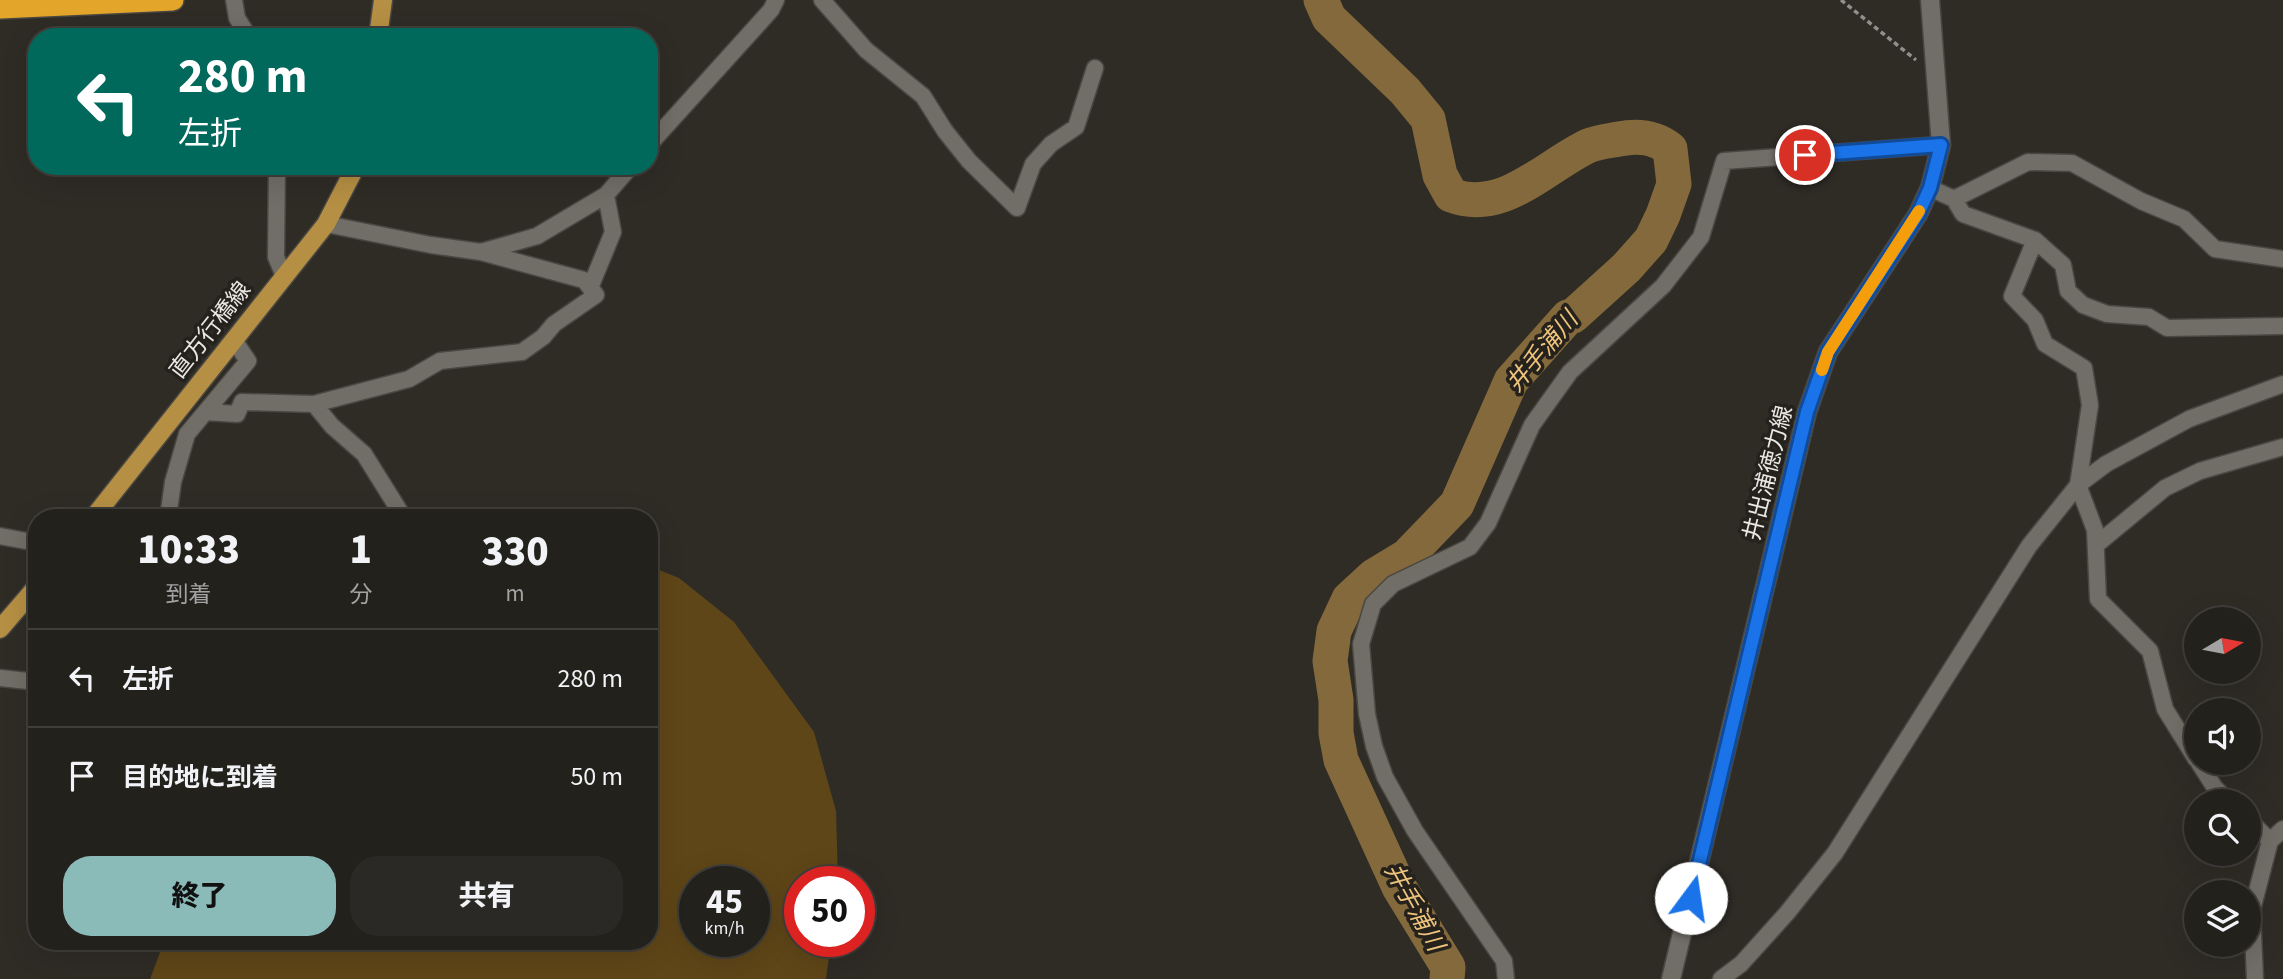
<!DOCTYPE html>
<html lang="ja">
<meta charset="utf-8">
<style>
:root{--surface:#23211c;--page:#2b2925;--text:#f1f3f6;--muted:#a3a3a3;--line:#403e3b;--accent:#8bbbb9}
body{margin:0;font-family:"Source Sans 3","Noto Sans JP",sans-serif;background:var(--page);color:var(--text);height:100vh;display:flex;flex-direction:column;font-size:26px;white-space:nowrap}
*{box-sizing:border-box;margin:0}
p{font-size:23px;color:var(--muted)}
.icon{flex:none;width:38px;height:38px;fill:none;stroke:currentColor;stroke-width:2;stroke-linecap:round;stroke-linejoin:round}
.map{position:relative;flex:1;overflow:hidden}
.panel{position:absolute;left:28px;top:509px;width:630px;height:441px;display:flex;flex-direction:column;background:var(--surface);border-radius:28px;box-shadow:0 7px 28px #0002,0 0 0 2px var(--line)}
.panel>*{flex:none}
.guide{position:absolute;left:28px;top:28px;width:630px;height:147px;border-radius:28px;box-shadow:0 7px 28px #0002,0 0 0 2px var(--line);background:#00695c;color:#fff;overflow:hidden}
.needle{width:46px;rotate:80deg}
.tools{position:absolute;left:2184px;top:607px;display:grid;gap:14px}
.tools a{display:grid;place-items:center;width:77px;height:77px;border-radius:50%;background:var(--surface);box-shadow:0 7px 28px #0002,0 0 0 2px var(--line);font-size:35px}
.speed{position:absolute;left:679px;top:866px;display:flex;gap:14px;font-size:35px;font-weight:700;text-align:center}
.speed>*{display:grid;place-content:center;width:91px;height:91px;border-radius:50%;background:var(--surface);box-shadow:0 7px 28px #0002,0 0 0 2px var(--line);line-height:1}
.speed small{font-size:18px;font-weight:400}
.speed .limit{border:10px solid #d22;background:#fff;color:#111}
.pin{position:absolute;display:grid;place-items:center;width:60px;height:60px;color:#fff;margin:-30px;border:4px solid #fff;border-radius:50%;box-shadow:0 2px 7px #0007}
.me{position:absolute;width:77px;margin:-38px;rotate:14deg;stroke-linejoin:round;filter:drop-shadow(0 0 5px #0008)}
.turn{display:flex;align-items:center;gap:24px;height:147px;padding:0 35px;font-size:32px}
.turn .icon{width:91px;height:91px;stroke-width:2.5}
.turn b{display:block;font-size:49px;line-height:60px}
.eta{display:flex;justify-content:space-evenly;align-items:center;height:119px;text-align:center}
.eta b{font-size:42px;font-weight:800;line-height:49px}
.cta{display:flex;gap:14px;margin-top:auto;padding:14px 35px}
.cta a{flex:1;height:80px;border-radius:28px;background:var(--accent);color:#111;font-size:28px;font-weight:800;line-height:80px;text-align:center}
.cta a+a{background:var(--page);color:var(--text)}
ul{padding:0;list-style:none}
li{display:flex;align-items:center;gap:21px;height:98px;padding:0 35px;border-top:2px solid var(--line)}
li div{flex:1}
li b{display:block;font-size:26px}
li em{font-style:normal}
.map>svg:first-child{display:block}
</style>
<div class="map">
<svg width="2283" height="979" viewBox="0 0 2283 979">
<rect width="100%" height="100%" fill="#2f2c26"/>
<path fill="#5f4618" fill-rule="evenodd" d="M649,566L679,578L734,622L814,732L836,811L838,882H800V942H831L826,979H150L164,942H649ZM695,882H754V942H695Z"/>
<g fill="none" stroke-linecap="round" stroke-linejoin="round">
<path stroke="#83693b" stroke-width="35" d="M1321,0L1329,18L1405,91L1428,119L1440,175L1451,195C1503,215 1544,167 1588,146C1597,142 1609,141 1619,139C1639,135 1655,137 1670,149L1674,184L1663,215L1651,240L1626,268L1573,316L1568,317L1511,381L1457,504L1407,556L1374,576L1349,599L1334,631L1330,661L1336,700V733L1341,760L1399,887L1448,967L1447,979"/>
<g stroke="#4a4742" stroke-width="19">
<path id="street" d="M234,0L237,18L249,37
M822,0L866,50L923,96L945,131L969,161L1017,208L1033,164L1051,144L1076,127L1095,68
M649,145L771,10L776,0
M277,166L276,257L284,276
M1930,188L1954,199L2028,162L2072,163L2141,201L2184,219L2215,249L2283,259
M1954,199L1963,214L2035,240L2063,265L2068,291L2083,305L2107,314L2149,317L2167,328L2283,326
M326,224L431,245L481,252L537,236L606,195L631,166
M2035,240L2012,296L2035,320L2045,344L2084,368L2090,405L2078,485L2095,530L2098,599L2150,651L2165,709L2196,759
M590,288L613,232L606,195
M314,404L409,379L440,361L522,352L543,337L554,324L596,295L584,280L481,252
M206,412L237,414L242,402L314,404L332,426L364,454L404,518
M168,518L173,482L187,434L248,361L234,340
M0,536L37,543
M2096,545L2165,488L2200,471L2283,447
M0,678L37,682
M2199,763L2215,788L2229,802
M2249,820L2270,841
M1506,979L1504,961L1415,831L1385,777L1374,746L1367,714L1361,644L1373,604L1393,584L1470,547L1488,523L1532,425L1570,372L1663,286L1701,237L1724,161L1941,145
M1721,979L1741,964L1787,913L1835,853L2029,546L2078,485L2106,464L2189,419L2283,384
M2255,979L2252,910L2270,841L2283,829"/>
</g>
<g stroke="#4a4742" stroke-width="21">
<path id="secondary" d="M1671,979L1807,412L1828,352L1918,214L1930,188L1941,145L1930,0"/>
</g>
<g stroke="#4a4742" stroke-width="21">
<path id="primary" d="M378,37L383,0
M93,518L326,224L356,166
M0,629L37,586"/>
</g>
<g stroke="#4a4742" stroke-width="24">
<path id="highway" d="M0,8L173,0"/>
</g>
<path stroke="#928f8b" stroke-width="3.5" stroke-dasharray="5 3.5" stroke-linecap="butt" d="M1841,0L1916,60"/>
<use href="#street" stroke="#716d67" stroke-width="16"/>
<use href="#secondary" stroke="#716d67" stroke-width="18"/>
<use href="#primary" stroke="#b58f43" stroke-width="18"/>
<use href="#highway" stroke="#e3a62b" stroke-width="21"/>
</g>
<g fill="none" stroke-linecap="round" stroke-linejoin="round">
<g stroke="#114b97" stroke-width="18">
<path id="route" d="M1691,898L1807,412L1828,352L1918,214L1930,188L1941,145L1805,155"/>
</g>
<use href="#route" stroke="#1a73e8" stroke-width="12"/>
<path stroke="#f59e0b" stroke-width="12" d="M1822,370L1828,352L1919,211"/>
</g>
<g text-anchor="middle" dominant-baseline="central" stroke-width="7" stroke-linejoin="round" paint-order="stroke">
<g font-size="23" fill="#eae8e4" stroke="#25221d">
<text transform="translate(210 330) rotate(-52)">直方行橋線</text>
<text transform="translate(1768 473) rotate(-76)">井出浦徳力線</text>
</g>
<g font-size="24" font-style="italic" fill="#eec47c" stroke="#25221d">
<text transform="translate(1542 352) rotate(-50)">井手浦川</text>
<text transform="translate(1414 907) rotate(61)">井手浦川</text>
</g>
</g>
</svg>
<div class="tools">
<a><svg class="needle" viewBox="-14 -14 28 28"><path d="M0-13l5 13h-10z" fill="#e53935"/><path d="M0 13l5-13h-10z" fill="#a3a3a3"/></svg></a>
<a><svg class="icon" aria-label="sound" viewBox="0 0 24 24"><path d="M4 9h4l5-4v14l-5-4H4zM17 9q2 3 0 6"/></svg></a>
<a><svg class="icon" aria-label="search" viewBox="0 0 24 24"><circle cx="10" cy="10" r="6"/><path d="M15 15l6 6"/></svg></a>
<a><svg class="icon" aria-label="layers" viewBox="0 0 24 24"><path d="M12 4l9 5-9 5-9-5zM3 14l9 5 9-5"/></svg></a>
</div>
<div class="speed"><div>45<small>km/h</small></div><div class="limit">50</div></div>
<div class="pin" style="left:1805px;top:155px;background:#d93025"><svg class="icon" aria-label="arrive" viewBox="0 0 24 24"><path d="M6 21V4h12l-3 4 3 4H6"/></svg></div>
<svg class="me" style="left:1691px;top:898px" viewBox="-20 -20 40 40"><circle r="19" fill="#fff"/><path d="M0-13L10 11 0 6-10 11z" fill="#1a73e8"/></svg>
<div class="guide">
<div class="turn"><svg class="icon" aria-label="left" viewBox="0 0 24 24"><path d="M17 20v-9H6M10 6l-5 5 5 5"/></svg><div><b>280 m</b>左折</div></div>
</div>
<section class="panel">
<div class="eta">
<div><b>10:33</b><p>到着</p></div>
<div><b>1</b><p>分</p></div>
<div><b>330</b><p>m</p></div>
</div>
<ul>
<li><svg class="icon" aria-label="left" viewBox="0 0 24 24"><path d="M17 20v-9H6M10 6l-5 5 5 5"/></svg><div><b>左折</b></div><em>280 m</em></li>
<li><svg class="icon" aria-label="arrive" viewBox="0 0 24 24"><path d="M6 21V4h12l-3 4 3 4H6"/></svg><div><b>目的地に到着</b></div><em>50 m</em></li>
</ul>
<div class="cta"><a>終了</a><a>共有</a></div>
</section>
</div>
